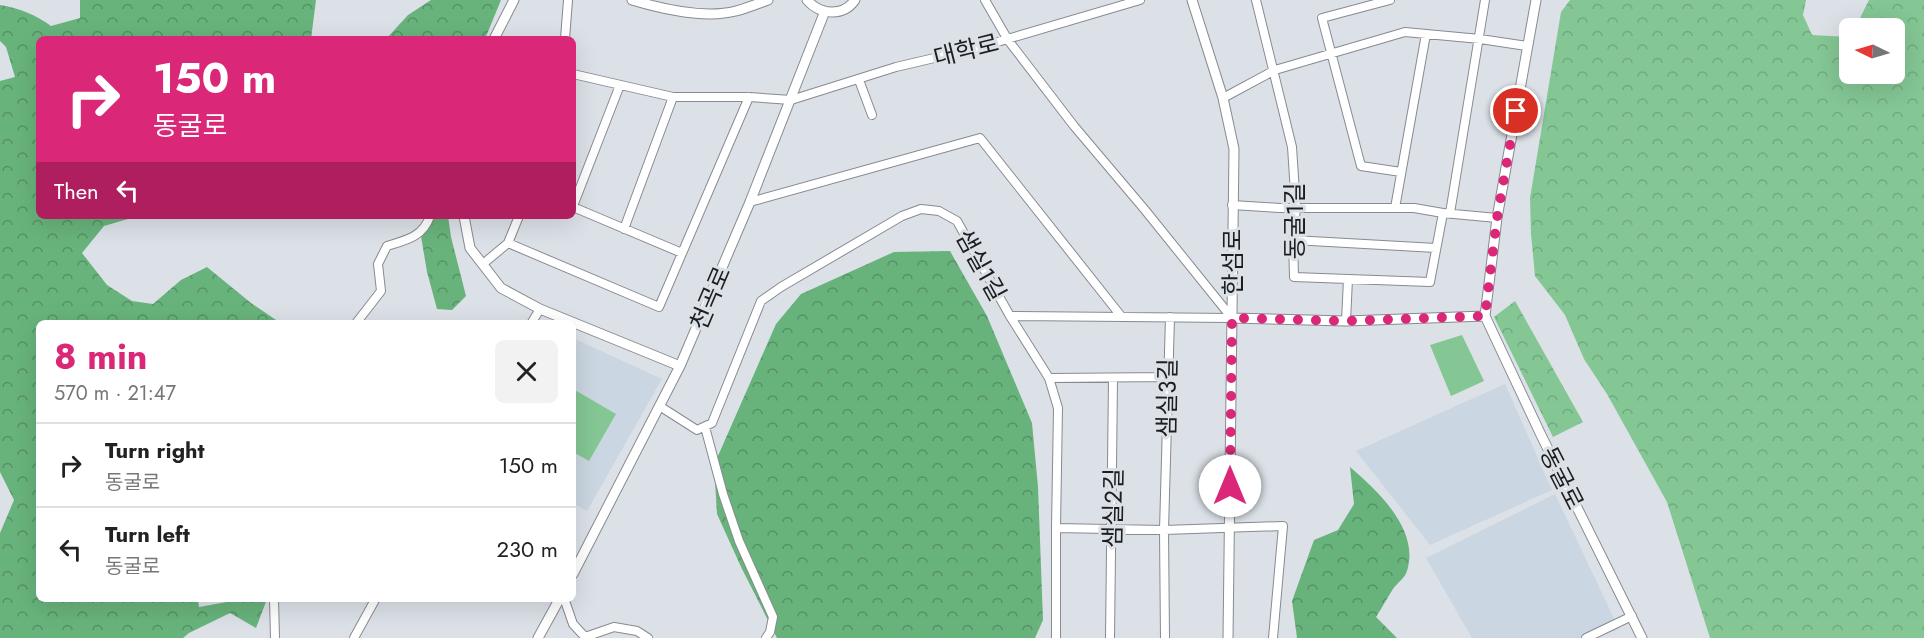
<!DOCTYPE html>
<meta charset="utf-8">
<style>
:root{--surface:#fff;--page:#f2f2f2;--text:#222;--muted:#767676;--line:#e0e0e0;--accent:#db2777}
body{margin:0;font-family:Jost,"Noto Sans KR",sans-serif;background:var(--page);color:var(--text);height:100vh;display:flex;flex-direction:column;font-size:22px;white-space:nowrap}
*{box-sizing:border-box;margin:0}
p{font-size:20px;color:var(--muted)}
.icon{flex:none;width:33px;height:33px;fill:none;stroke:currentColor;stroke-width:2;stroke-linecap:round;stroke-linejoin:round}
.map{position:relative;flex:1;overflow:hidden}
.panel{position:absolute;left:36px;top:320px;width:540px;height:282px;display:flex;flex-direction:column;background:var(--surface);border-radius:9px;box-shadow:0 6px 24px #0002}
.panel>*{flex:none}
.top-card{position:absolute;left:36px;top:36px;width:540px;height:183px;border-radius:9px;box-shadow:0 6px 24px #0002;background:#db2777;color:#fff;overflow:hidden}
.needle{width:39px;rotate:275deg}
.buttons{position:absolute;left:1839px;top:18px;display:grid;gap:12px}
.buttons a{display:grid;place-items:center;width:66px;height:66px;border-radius:9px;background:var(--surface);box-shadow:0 6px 24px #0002;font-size:30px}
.pin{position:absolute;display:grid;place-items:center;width:51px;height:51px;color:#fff;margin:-26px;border:3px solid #fff;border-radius:50%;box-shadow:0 2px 6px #0007}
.me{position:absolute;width:66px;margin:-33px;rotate:0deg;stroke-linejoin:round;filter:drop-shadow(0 0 4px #0008)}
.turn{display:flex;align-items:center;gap:21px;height:126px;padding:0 18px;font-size:27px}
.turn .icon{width:78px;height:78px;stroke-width:2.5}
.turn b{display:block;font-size:42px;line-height:51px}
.then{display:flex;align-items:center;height:57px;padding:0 18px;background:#0003;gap:12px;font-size:22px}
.round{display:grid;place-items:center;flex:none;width:63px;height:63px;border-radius:9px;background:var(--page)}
.head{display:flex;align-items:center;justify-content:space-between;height:102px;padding:0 18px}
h1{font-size:36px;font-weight:700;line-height:45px;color:var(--accent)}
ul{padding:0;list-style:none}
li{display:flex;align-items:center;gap:18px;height:84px;padding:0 18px;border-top:2px solid var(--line)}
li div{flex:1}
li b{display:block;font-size:22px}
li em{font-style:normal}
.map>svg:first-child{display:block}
</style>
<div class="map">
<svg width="1924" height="638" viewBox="0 0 1924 638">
<defs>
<pattern id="forest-crowns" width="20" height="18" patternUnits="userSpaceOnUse" patternTransform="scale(1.5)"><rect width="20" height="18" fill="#68b37c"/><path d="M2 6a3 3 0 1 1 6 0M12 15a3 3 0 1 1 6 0" fill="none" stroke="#559165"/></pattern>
<pattern id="park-crowns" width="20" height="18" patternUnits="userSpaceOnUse" patternTransform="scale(1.5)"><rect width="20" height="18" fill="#84c694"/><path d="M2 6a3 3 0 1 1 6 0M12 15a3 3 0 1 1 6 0" fill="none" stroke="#71aa7f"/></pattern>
</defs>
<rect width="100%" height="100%" fill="#dbe1e7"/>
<path fill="#cad6e1" d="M573,338L662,379L587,511L573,503Z
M1505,384L1552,490L1430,545L1356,451Z
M1555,494L1619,629L1597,638H1472L1426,558Z"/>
<path fill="url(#forest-crowns)" d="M80,0H316L311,39H39V216H127L128,219L104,226L82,253L107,285L132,301L153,304L181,280L207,267L251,303L279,322H39V598L198,599L199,607L227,602L231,599H267L256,628L230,613L189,633L183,638H0V533L14,500L0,472V81L15,77L6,47L0,41V5C19,8 36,15 51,26L80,18Z
M431,0H501L485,39H386L408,15Z
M427,216H448L451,237L466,296L452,310L437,309L427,272L421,236Z
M950,251L987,316L1032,423L1038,487L1043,620L1035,638H777L742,569L717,514L714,465L776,324L801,294L894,252Z
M1350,467C1378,491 1420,530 1407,571C1405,578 1397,583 1393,589C1387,598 1382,608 1376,617L1397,638H1297L1292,601L1314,540L1338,530L1354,504Z"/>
<path fill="url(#park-crowns)" d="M1570,0H1806L1803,15L1812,35L1849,37L1850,74H1894V28H1855L1869,0H1924V638H1710L1667,502L1607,394L1584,359L1565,315L1535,276L1531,234L1530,198L1561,12Z
M1515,301L1583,422L1553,437L1494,317Z"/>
<path fill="#84c694" d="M1462,335L1484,381L1451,396L1430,345Z
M573,389L616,414L589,461L573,452Z"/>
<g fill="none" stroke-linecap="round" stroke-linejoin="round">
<g stroke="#868b90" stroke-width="10">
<path id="minor" d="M985,0L1008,40L1074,126L1145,210L1232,318
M1256,0L1292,147L1296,208L1293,240L1294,277L1430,282L1443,213
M1390,0L1322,18L1361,166L1401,172
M565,39L568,0
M573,74L673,97H749L791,100L896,67L977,48L1140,0
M859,80L872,115
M1223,98L1275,70L1405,32L1480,39L1527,46
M750,202L980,138L1121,316
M1232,205L1280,208H1414L1443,213L1497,218
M573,206L620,85
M573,207L682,253
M1395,208L1426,34
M1450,213L1485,0
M624,229L673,97
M1293,240L1436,248
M508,243L659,307L749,97
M483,264L508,243L519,216
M1010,316L1232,318
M1346,321L1348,279
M357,322L381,291L378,264L387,246C406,240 423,237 430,216
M532,322L540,309
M1049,378L1168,377
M661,407L697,430L712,423L761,301L781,287L902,216L921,209L939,211L957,221L1010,316L1049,378L1058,408L1056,528V638
M705,427L723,494L739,541L773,617L770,632L766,638
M1056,528L1164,530L1283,526L1273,638
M274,598L275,638
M564,598L573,624L585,637L614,627L637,631L648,638
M354,638L376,598
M1110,638L1113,379
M1165,638L1164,530L1170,317
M1586,638L1632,616"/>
</g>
<g stroke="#868b90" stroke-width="11">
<path id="tertiary" d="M632,0C662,9 705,19 736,11C747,8 757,4 768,0
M807,0C820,15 843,17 855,0
M1192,0L1223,98L1234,149L1228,638
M1536,0L1497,218L1485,316L1541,435L1642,638
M494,39L514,0
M464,216L470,248L501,288L540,309L680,366
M1232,318L1346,321L1485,316
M573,574L680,366L750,202L825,11
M538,638L560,598"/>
</g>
<use href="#minor" stroke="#fff" stroke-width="8"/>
<use href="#tertiary" stroke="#fff" stroke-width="9"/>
</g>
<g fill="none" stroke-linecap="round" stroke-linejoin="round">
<path stroke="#db2777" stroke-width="10" stroke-dasharray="0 18" d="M1230,486L1232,318L1346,321L1485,316L1497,218L1516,111"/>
</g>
<g text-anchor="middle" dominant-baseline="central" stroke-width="6" stroke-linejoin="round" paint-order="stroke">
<g font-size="24" fill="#1c1e20" stroke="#dbe1e7">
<text transform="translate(966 50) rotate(-14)">대학로</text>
<text transform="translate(1294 221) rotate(-90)">동굴1길</text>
<text transform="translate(1232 262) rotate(-90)">한섬로</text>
<text transform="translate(981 265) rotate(61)">샘실1길</text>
<text transform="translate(710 298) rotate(-67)">천곡로</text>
<text transform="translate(1167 398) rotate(-89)">샘실3길</text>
<text transform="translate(1562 478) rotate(63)">동굴로</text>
<text transform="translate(1113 508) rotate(-89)">샘실2길</text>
</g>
</g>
</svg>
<div class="buttons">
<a><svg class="needle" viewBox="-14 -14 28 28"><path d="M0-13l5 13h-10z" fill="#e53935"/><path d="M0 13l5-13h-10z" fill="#767676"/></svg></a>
</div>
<div class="pin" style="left:1516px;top:111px;background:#d93025"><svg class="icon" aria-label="arrive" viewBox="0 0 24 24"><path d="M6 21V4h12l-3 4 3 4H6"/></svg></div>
<svg class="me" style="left:1230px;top:486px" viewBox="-20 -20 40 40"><circle r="19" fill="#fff"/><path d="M0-13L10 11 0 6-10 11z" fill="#db2777"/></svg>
<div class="top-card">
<div class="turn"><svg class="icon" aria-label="right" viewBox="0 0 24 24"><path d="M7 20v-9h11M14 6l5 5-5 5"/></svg><div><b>150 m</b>동굴로</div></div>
<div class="then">Then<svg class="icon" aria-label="left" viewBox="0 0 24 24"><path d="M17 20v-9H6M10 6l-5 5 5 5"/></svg></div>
</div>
<section class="panel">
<div class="head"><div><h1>8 min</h1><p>570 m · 21:47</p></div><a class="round"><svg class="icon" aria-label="close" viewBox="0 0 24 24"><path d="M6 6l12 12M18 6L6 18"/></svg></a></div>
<ul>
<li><svg class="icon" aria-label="right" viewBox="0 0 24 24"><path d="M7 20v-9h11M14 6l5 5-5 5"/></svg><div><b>Turn right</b><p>동굴로</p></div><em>150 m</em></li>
<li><svg class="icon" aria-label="left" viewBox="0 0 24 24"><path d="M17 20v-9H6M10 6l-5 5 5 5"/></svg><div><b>Turn left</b><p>동굴로</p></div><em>230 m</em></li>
</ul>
</section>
</div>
